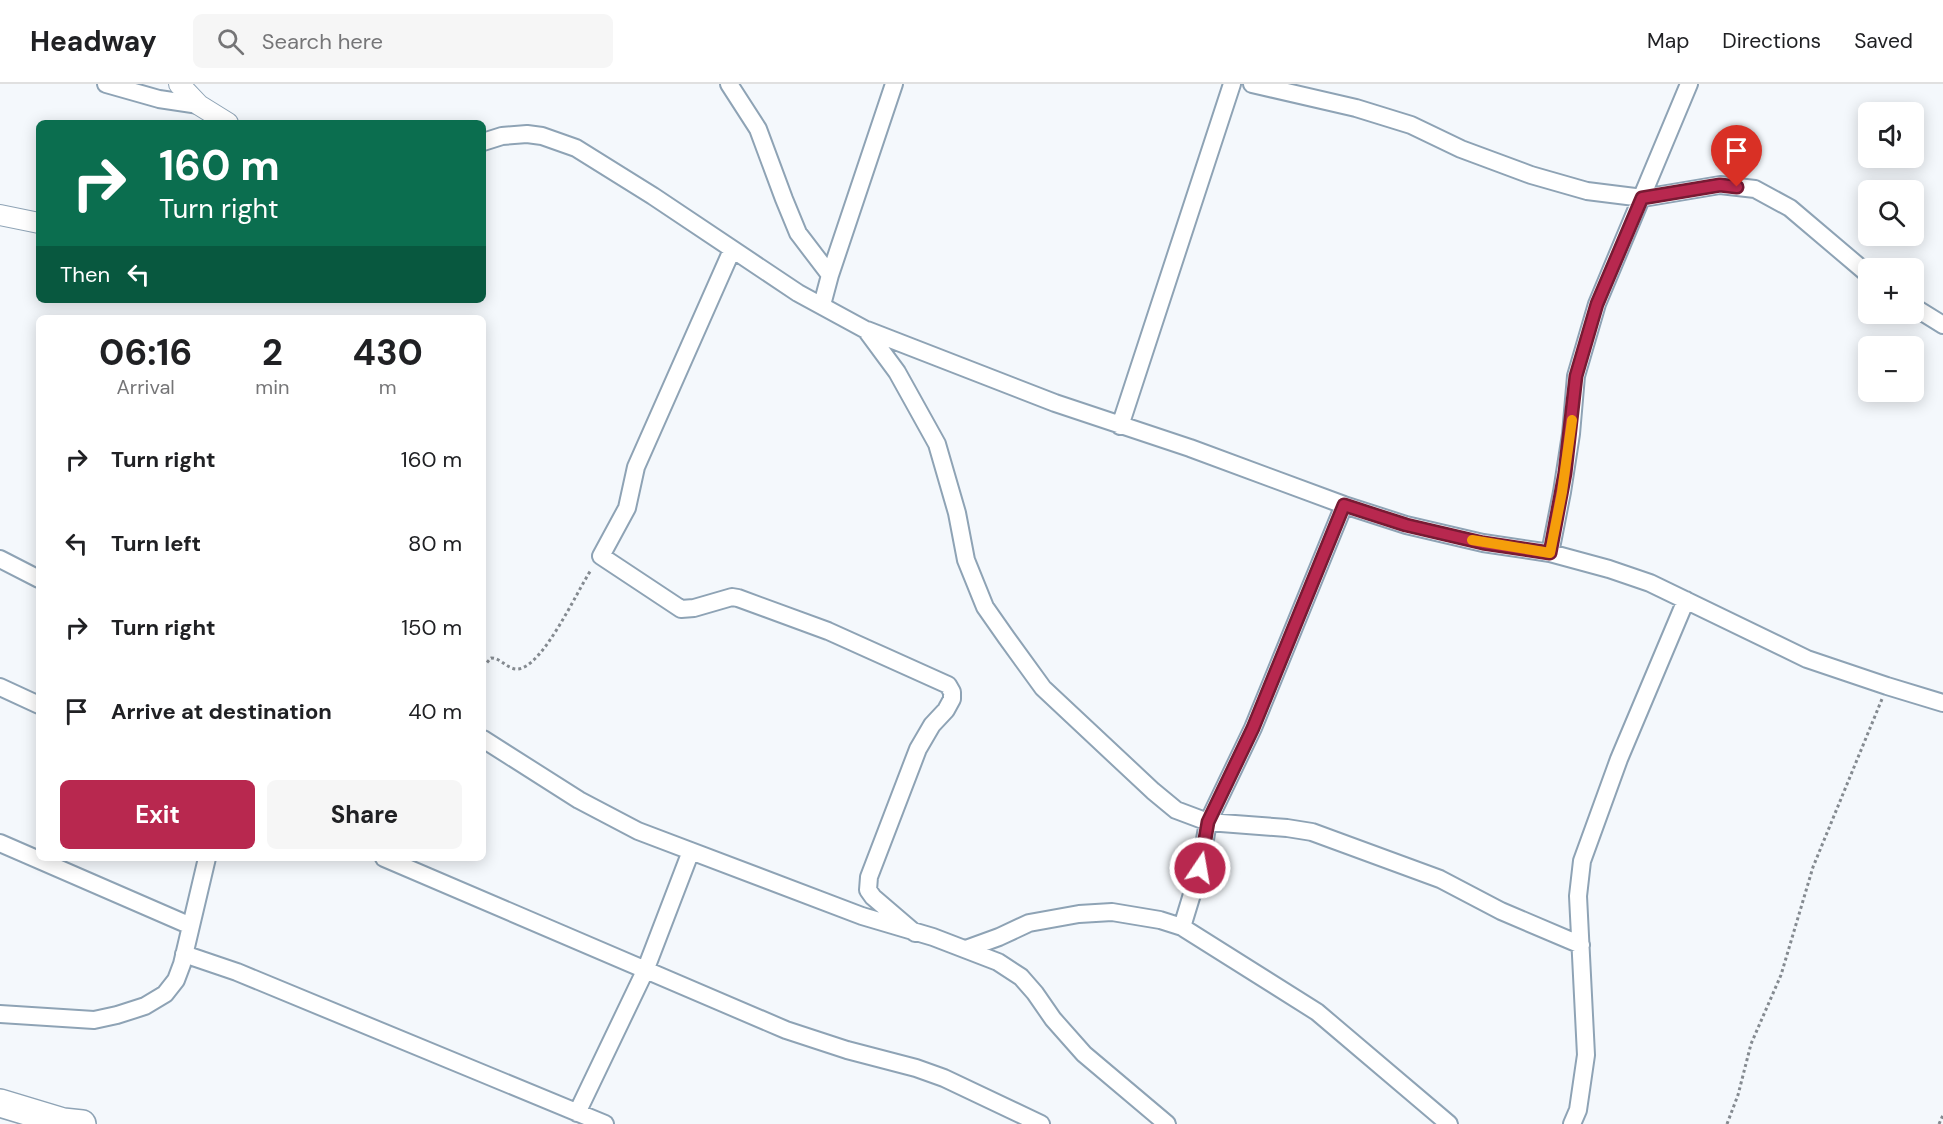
<!DOCTYPE html>
<meta charset="utf-8">
<style>
:root{--surface:#fff;--page:#f6f6f6;--text:#202124;--muted:#757577;--line:#e0e0e0;--accent:#b8284f}
body{margin:0;font-family:"DM Sans",sans-serif;background:var(--page);color:var(--text);height:100vh;display:flex;flex-direction:column;font-size:22px;white-space:nowrap}
*{box-sizing:border-box;margin:0}
p{font-size:20px;color:var(--muted)}
.icon{flex:none;width:33px;height:33px;fill:none;stroke:currentColor;stroke-width:2;stroke-linecap:round;stroke-linejoin:round}
.map{position:relative;flex:1;overflow:hidden}
.details{position:absolute;left:36px;top:231px;width:450px;height:546px;display:flex;flex-direction:column;background:var(--surface);border-radius:9px;box-shadow:0 3px 15px #0003}
.details>*{flex:none}
.top-card{position:absolute;left:36px;top:36px;width:450px;height:183px;border-radius:9px;box-shadow:0 3px 15px #0003;background:#0b6e4f;color:#fff;overflow:hidden}
.tools{position:absolute;left:1858px;top:18px;display:grid;gap:12px}
.tools a{display:grid;place-items:center;width:66px;height:66px;border-radius:9px;background:var(--surface);box-shadow:0 3px 15px #0003;font-size:30px}
.pin{position:absolute;display:grid;place-items:center;width:51px;height:51px;color:#fff;margin:-62px -26px;border-radius:50% 50% 50% 0;rotate:-45deg;box-shadow:0 0 6px #0007}
.pin .icon{rotate:45deg}
.me{position:absolute;width:66px;margin:-33px;rotate:12deg;stroke-linejoin:round;filter:drop-shadow(0 0 4px #0008)}
.turn{display:flex;align-items:center;gap:21px;height:126px;padding:0 24px;font-size:27px}
.turn .icon{width:78px;height:78px;stroke-width:2.5}
.turn b{display:block;font-size:42px;line-height:51px}
.then{display:flex;align-items:center;height:57px;padding:0 24px;background:#0003;gap:12px;font-size:22px}
.eta{display:flex;justify-content:space-evenly;align-items:center;height:102px;text-align:center}
.eta b{font-size:36px;font-weight:700;line-height:42px}
.primary-button{display:flex;gap:12px;margin-top:auto;padding:12px 24px}
.primary-button a{flex:1;height:69px;border-radius:9px;background:var(--accent);color:#fff;font-size:24px;font-weight:700;line-height:69px;text-align:center}
.primary-button a+a{background:var(--page);color:var(--text)}
ul{padding:0;list-style:none}
li{display:flex;align-items:center;gap:18px;height:84px;padding:0 24px}
li div{flex:1}
li b{display:block;font-size:22px}
li em{font-style:normal}
header{display:flex;align-items:center;gap:36px;box-sizing:border-box;height:84px;padding:0 30px;background:var(--surface);border-bottom:2px solid var(--line)}
header strong{font-size:28px}
nav{display:flex;gap:33px;margin-inline-start:auto;font-size:21px}
.search{width:420px;height:54px;background:var(--page);display:flex;align-items:center;gap:15px;box-sizing:border-box;padding:0 21px;border-radius:9px;color:var(--muted);font-size:22px}
.map>svg:first-child{display:block}
</style>
<header>
<strong>Headway</strong>
<div class="search"><svg class="icon" aria-label="search" viewBox="0 0 24 24"><circle cx="10" cy="10" r="6"/><path d="M15 15l6 6"/></svg>Search here</div>
<nav><a>Map</a><a>Directions</a><a>Saved</a></nav>
</header>
<div class="map">
<svg width="1943" height="1040" viewBox="0 0 1943 1040">
<rect width="100%" height="100%" fill="#f4f8fc"/>
<g fill="none" stroke-linecap="round" stroke-linejoin="round">
<g stroke="#8ea3b5" stroke-width="20">
<path id="minor" d="M106,0L159,15L199,21
M729,0L758,45L784,115L798,149L830,191L822,221
M1252,0L1356,24L1411,41L1461,65L1531,91L1587,107L1643,114L1720,101L1755,105L1790,124L1869,191
M483,58L502,52L527,50L542,52L576,64L653,112L798,209L866,246L897,288L937,360L957,429L966,476L985,523L1006,553L1043,604L1153,707L1176,726L1208,738L1200,784L1182,843L1317,928L1449,1040
M732,166L636,383L627,424L601,472L681,525L694,524L732,513L738,514L828,547L948,601L952,608V615L946,626L932,641L918,665L869,793L868,806L873,813L915,849
M830,191L894,0
M1914,223L1943,241
M867,246L1055,319L1190,364L1344,421L1406,441L1483,459L1550,469L1609,485L1650,499L1807,575L1887,602L1943,619
M1120,342L1232,0
M1344,421L1253,644L1208,738L1287,744L1312,748L1440,795L1501,827L1581,861
M1550,469L1562,408L1571,350L1576,292L1597,220L1689,0
M0,475L39,495
M0,603L39,621
M483,655L579,716L638,747L862,832L933,853L998,878L1021,893L1035,909L1053,935L1084,970L1167,1040
M0,759L191,842
M384,774L786,946L847,966L916,984L944,994L1041,1040
M966,865L999,853L1029,839L1079,830L1112,828L1160,836L1182,843
M184,870L237,888L605,1040
M0,930L94,936L117,931L145,922L165,910L176,896L182,880L207,774
M577,1029L645,887L691,767
M1572,1040L1578,1026L1586,971L1578,812L1582,777L1619,675L1686,516"/>
</g>
<g stroke="#8ea3b5" stroke-width="22">
<path id="tertiary" d="M179,0L199,21L228,39
M0,131L39,139"/>
</g>
<g stroke="#8ea3b5" stroke-width="30">
<path id="trunk" d="M0,1019L63,1038L82,1040"/>
</g>
<path stroke="#848a90" stroke-width="3" stroke-dasharray="3 3" stroke-linecap="butt" d="M483,583L491,574C501,574 507,585 517,585C542,585 577,507 591,486
M1727,1040L1738,1011L1751,960L1781,891L1813,783L1882,615
M1939,1040L1943,1031"/>
<use href="#minor" stroke="#fff" stroke-width="16"/>
<use href="#tertiary" stroke="#fff" stroke-width="20"/>
<use href="#trunk" stroke="#fff" stroke-width="27"/>
</g>
<g fill="none" stroke-linecap="round" stroke-linejoin="round">
<g stroke="#781a33" stroke-width="15">
<path id="route" d="M1200,784L1208,738L1253,644L1344,421L1406,441L1483,459L1550,469L1565,389L1576,292L1597,220L1642,114L1720,101L1737,103"/>
</g>
<use href="#route" stroke="#b8284f" stroke-width="10"/>
<path stroke="#f59e0b" stroke-width="10" d="M1472,456L1550,469L1562,408L1572,336"/>
</g>
</svg>
<div class="tools">
<a><svg class="icon" aria-label="sound" viewBox="0 0 24 24"><path d="M4 9h4l5-4v14l-5-4H4zM17 9q2 3 0 6"/></svg></a>
<a><svg class="icon" aria-label="search" viewBox="0 0 24 24"><circle cx="10" cy="10" r="6"/><path d="M15 15l6 6"/></svg></a>
<a>+</a>
<a>−</a>
</div>
<div class="pin" style="left:1737px;top:103px;background:#d93025"><svg class="icon" aria-label="arrive" viewBox="0 0 24 24"><path d="M6 21V4h12l-3 4 3 4H6"/></svg></div>
<svg class="me" style="left:1200px;top:784px" viewBox="-20 -20 40 40"><circle r="17" fill="#b8284f" stroke="#fff" stroke-width="3"/><path d="M0-11L8 9 0 5-8 9z" fill="#fff"/></svg>
<div class="top-card">
<div class="turn"><svg class="icon" aria-label="right" viewBox="0 0 24 24"><path d="M7 20v-9h11M14 6l5 5-5 5"/></svg><div><b>160 m</b>Turn right</div></div>
<div class="then">Then<svg class="icon" aria-label="left" viewBox="0 0 24 24"><path d="M17 20v-9H6M10 6l-5 5 5 5"/></svg></div>
</div>
<section class="details">
<div class="eta">
<div><b>06:16</b><p>Arrival</p></div>
<div><b>2</b><p>min</p></div>
<div><b>430</b><p>m</p></div>
</div>
<ul>
<li><svg class="icon" aria-label="right" viewBox="0 0 24 24"><path d="M7 20v-9h11M14 6l5 5-5 5"/></svg><div><b>Turn right</b></div><em>160 m</em></li>
<li><svg class="icon" aria-label="left" viewBox="0 0 24 24"><path d="M17 20v-9H6M10 6l-5 5 5 5"/></svg><div><b>Turn left</b></div><em>80 m</em></li>
<li><svg class="icon" aria-label="right" viewBox="0 0 24 24"><path d="M7 20v-9h11M14 6l5 5-5 5"/></svg><div><b>Turn right</b></div><em>150 m</em></li>
<li><svg class="icon" aria-label="arrive" viewBox="0 0 24 24"><path d="M6 21V4h12l-3 4 3 4H6"/></svg><div><b>Arrive at destination</b></div><em>40 m</em></li>
</ul>
<div class="primary-button"><a>Exit</a><a>Share</a></div>
</section>
</div>
